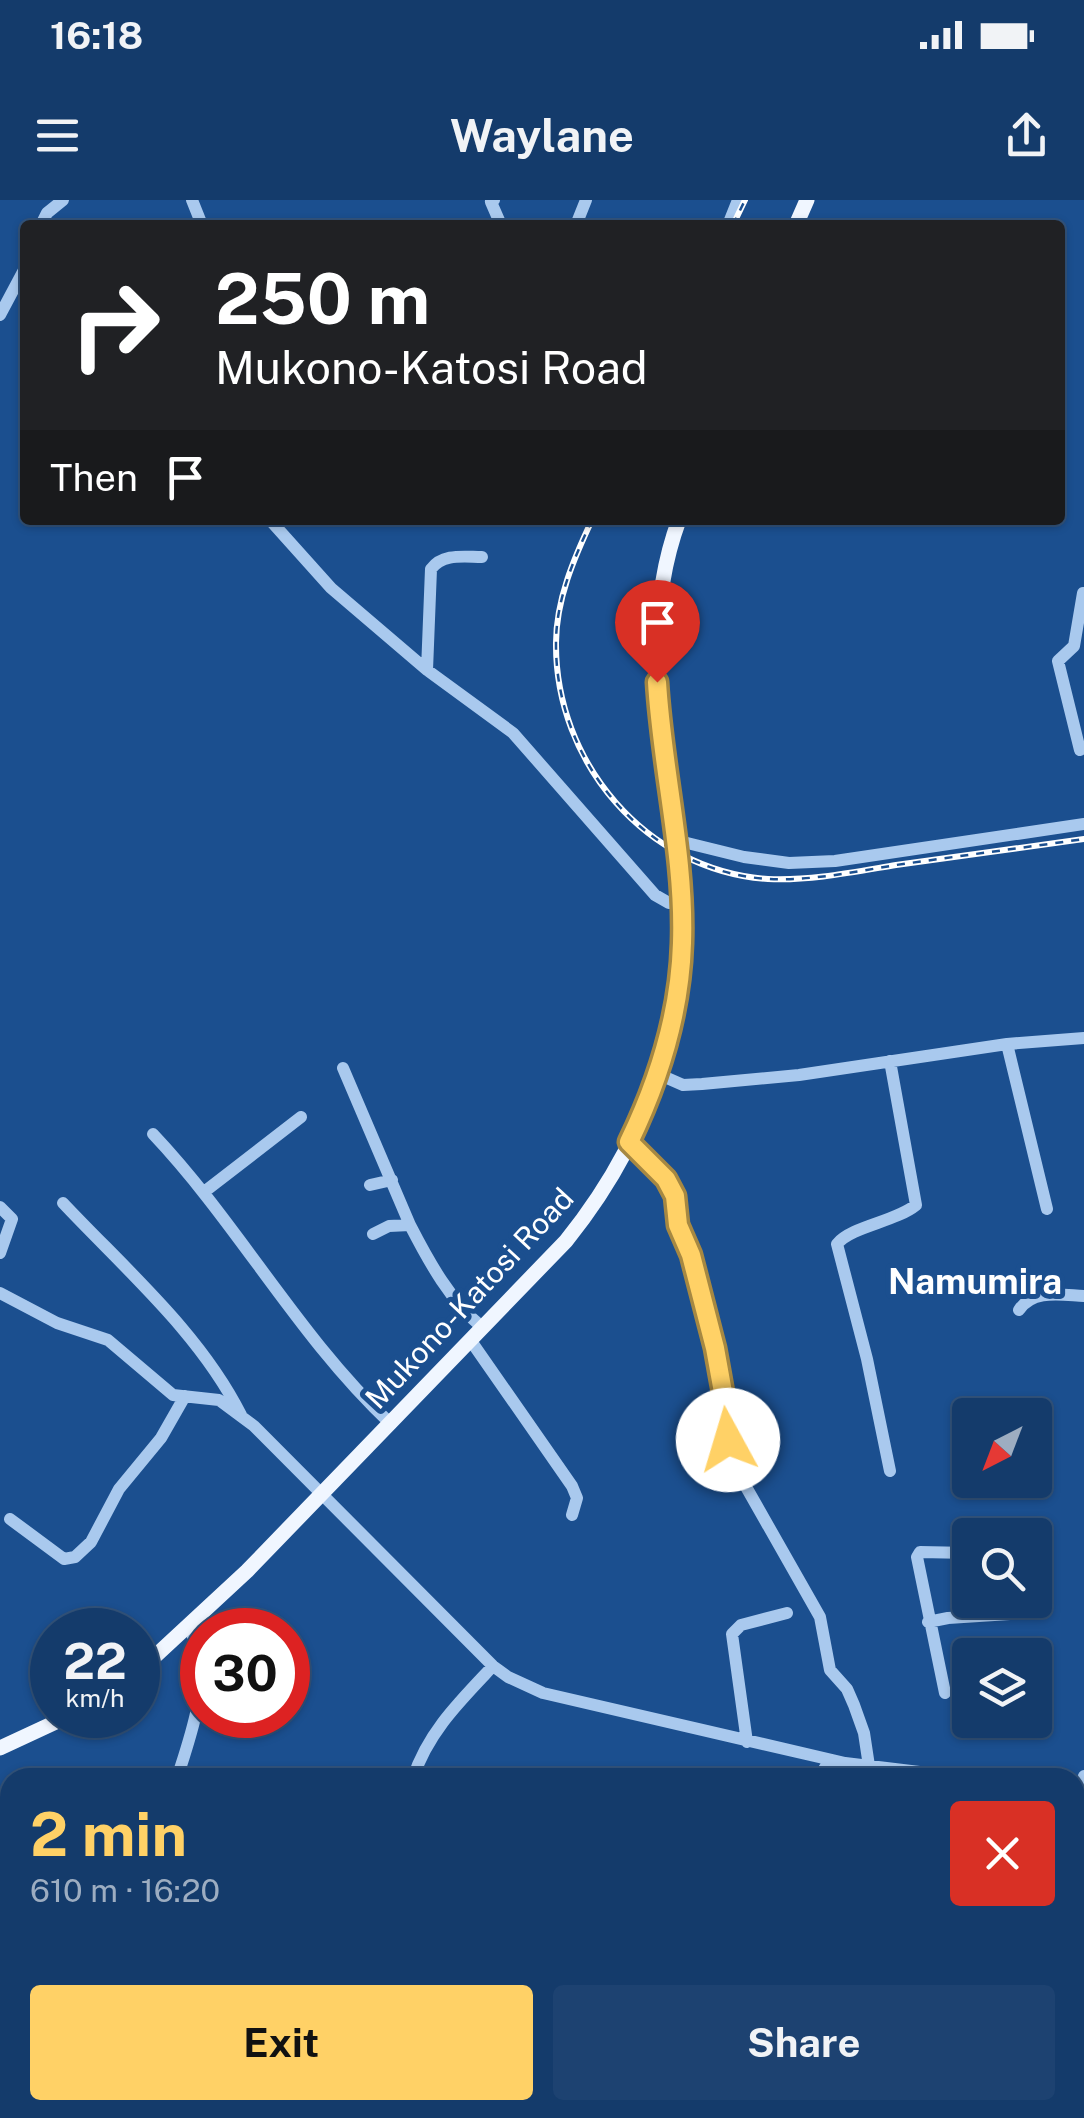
<!DOCTYPE html>
<meta charset="utf-8">
<style>
:root{--surface:#143b6b;--page:#1d4271;--text:#f1f3f6;--muted:#9dadc1;--line:#33557e;--accent:#ffd166}
body{margin:0;font-family:"Public Sans",sans-serif;background:var(--page);color:var(--text);height:100vh;display:flex;flex-direction:column;font-size:38px;white-space:nowrap}
*{box-sizing:border-box;margin:0}
p{font-size:32px;color:var(--muted)}
.icon{flex:none;width:55px;height:55px;fill:none;stroke:currentColor;stroke-width:2;stroke-linecap:round;stroke-linejoin:round}
.map{position:relative;flex:1;overflow:hidden}
.sheet{position:absolute;left:0px;top:1568px;width:1085px;height:352px;display:flex;flex-direction:column;background:var(--surface);border-radius:30px 30px 0 0;box-shadow:0 2px 8px #0004,0 0 0 2px var(--line)}
.sheet>*{flex:none}
.top-card{position:absolute;left:20px;top:20px;width:1045px;height:305px;border-radius:10px;box-shadow:0 2px 8px #0004,0 0 0 2px var(--line);background:#202124;color:#fff;overflow:hidden}
.needle{width:65px;rotate:222deg}
.buttons{position:absolute;left:952px;top:1198px;display:grid;gap:20px}
.buttons a{display:grid;place-items:center;width:100px;height:100px;border-radius:10px;background:var(--surface);box-shadow:0 2px 8px #0004,0 0 0 2px var(--line);font-size:50px}
.speed{position:absolute;left:30px;top:1408px;display:flex;gap:20px;font-size:50px;font-weight:700;text-align:center}
.speed>*{display:grid;place-content:center;width:130px;height:130px;border-radius:50%;background:var(--surface);box-shadow:0 2px 8px #0004,0 0 0 2px var(--line);line-height:1}
.speed small{font-size:25px;font-weight:400}
.speed .limit{border:15px solid #d22;background:#fff;color:#111}
.pin{position:absolute;display:grid;place-items:center;width:85px;height:85px;color:#fff;margin:-102px -42px;border-radius:50% 50% 50% 0;rotate:-45deg;box-shadow:0 0 10px #0007}
.pin .icon{rotate:45deg}
.me{position:absolute;width:110px;margin:-55px;rotate:354deg;stroke-linejoin:round;filter:drop-shadow(0 0 8px #0008)}
.turn{display:flex;align-items:center;gap:35px;height:210px;padding:0 30px;font-size:45px}
.turn .icon{width:130px;height:130px;stroke-width:2.5}
.turn b{display:block;font-size:70px;line-height:85px}
.then{display:flex;align-items:center;height:95px;padding:0 30px;background:#0003;gap:20px;font-size:38px}
.round{display:grid;place-items:center;flex:none;width:105px;height:105px;border-radius:10px;background:var(--page)}
.head{display:flex;align-items:center;justify-content:space-between;height:170px;padding:0 30px}
h1{font-size:60px;font-weight:700;line-height:75px;color:var(--accent)}
.action{display:flex;gap:20px;margin-top:auto;padding:20px 30px}
.action a{flex:1;height:115px;border-radius:10px;background:var(--accent);color:#111;font-size:40px;font-weight:700;line-height:115px;text-align:center}
.action a+a{background:var(--page);color:var(--text)}
.status{display:flex;justify-content:space-between;align-items:center;height:70px;padding:0 50px;background:var(--surface);direction:ltr}
.status svg{height:28px;fill:currentColor}
header{display:flex;justify-content:space-between;align-items:center;height:130px;padding:0 30px;background:var(--surface);font-size:45px;font-weight:700}
.map>svg:first-child{display:block}
</style>
<div class="status"><b>16:18</b><svg viewBox="0 0 49 12"><path d="M0 12V9h3v3zM5 12V6h3v6zM10 12V3h3v9zM15 12V0h3v12zM26 1h20v11H26zM47 4h2v5h-2z"/></svg></div>
<header><svg class="icon" aria-label="menu" viewBox="0 0 24 24"><path d="M4 6h16M4 12h16M4 18h16"/></svg>Waylane<svg class="icon" aria-label="share" viewBox="0 0 24 24"><path d="M12 15V3M7 8l5-5 5 5M5 13v7h14v-7"/></svg></header>
<div class="map">
<svg width="1084" height="1918" viewBox="0 0 1084 1918">
<rect width="100%" height="100%" fill="#1b4f8f"/>
<g fill="none" stroke-linecap="round" stroke-linejoin="round">
<path stroke="#a9c9ee" stroke-width="12" d="M192,0L202,25
M494,0L491,2L501,25
M41,25L47,13L63,0
M576,25L586,0
M728,25L738,0
M0,115L25,68
M270,320L331,388L427,470L513,533L655,695L669,703L680,702
M427,470L431,369C443,353 464,357 482,357
M1080,550L1058,461L1074,446L1083,393
M675,640L744,657L789,663L835,661L1084,624
M1007,844L1047,1009
M890,861L916,1005C895,1022 852,1026 837,1044L867,1159L890,1271
M343,868L410,1025L389,1026L373,1034
M658,874L683,885L702,884L799,875L1007,844L1084,838
M153,934C239,1025 299,1138 391,1224
M629,942L672,986L678,1025L691,1055L715,1148L728,1240L737,1271L820,1417L830,1470L847,1489L854,1505L864,1533L869,1566
M370,985L392,980
M204,992L301,917
M63,1003C125,1069 200,1133 241,1215
M0,1007L12,1019L0,1053
M410,1025C429,1062 451,1102 483,1128
M0,1093L57,1123L108,1140L173,1195L219,1200L254,1226L493,1466L508,1477L543,1493L845,1563L969,1578
M1019,1110C1033,1089 1061,1095 1084,1096
M471,1141L572,1286L577,1298L572,1315
M10,1319L64,1359L75,1357L91,1342L119,1289L161,1238L185,1196
M928,1422L948,1418L1027,1413
M945,1493L917,1357L920,1352L970,1353
M747,1542L732,1434L741,1425L787,1413
M177,1578C188,1545 209,1483 199,1449C196,1442 192,1434 188,1427
M413,1578C428,1532 460,1501 493,1466
M818,1578L830,1560
M1075,1604L1084,1576
M0,1698L10,1709
M0,1780H10
M1075,1839L1084,1837
M412,1910L413,1918
M73,1918V1910
M606,1918L607,1910
M716,1918L721,1910
M801,1918L813,1910
M984,1918L995,1910"/>
<path stroke="#f0f6ff" stroke-width="15" d="M796,25L807,0
M138,1472L247,1371L566,1041C661,923 692,799 676,651C664,541 639,427 679,320
M0,1548L71,1515"/>
<g stroke="#fff" stroke-width="6">
<path id="rail" d="M733,25L745,0
M592,320C574,358 556,400 556,443C555,562 646,671 768,679C810,681 854,672 896,665C959,656 1021,648 1084,639"/>
</g>
<use href="#rail" stroke="#1b4f8f" stroke-width="2.5" stroke-dasharray="8" stroke-linecap="butt"/>
</g>
<g fill="none" stroke-linecap="round" stroke-linejoin="round">
<g stroke="#a68842" stroke-width="25">
<path id="route" d="M657,482C662,569 685,656 682,743C680,812 659,880 629,942L666,979L675,996L678,1025L691,1055L715,1148L726,1209L728,1240"/>
</g>
<use href="#route" stroke="#ffd166" stroke-width="18"/>
</g>
<g text-anchor="middle" dominant-baseline="central" stroke-width="10" stroke-linejoin="round" paint-order="stroke">
<g font-size="30" fill="#fff" stroke="#1b4f8f">
<text transform="translate(469 1098) rotate(-47)">Mukono-Katosi Road</text>
</g>
<g font-size="35" font-weight="bold" fill="#fff" stroke="#1b4f8f">
<text x="975" y="1081">Namumira</text>
</g>
</g>
</svg>
<div class="buttons">
<a><svg class="needle" viewBox="-14 -14 28 28"><path d="M0-13l5 13h-10z" fill="#e53935"/><path d="M0 13l5-13h-10z" fill="#9dadc1"/></svg></a>
<a><svg class="icon" aria-label="search" viewBox="0 0 24 24"><circle cx="10" cy="10" r="6"/><path d="M15 15l6 6"/></svg></a>
<a><svg class="icon" aria-label="layers" viewBox="0 0 24 24"><path d="M12 4l9 5-9 5-9-5zM3 14l9 5 9-5"/></svg></a>
</div>
<div class="speed"><div>22<small>km/h</small></div><div class="limit">30</div></div>
<div class="pin" style="left:657px;top:482px;background:#d93025"><svg class="icon" aria-label="arrive" viewBox="0 0 24 24"><path d="M6 21V4h12l-3 4 3 4H6"/></svg></div>
<svg class="me" style="left:728px;top:1240px" viewBox="-20 -20 40 40"><circle r="19" fill="#fff"/><path d="M0-13L10 11 0 6-10 11z" fill="#ffd166"/></svg>
<div class="top-card">
<div class="turn"><svg class="icon" aria-label="right" viewBox="0 0 24 24"><path d="M7 20v-9h11M14 6l5 5-5 5"/></svg><div><b>250 m</b>Mukono-Katosi Road</div></div>
<div class="then">Then<svg class="icon" aria-label="arrive" viewBox="0 0 24 24"><path d="M6 21V4h12l-3 4 3 4H6"/></svg></div>
</div>
<section class="sheet">
<div class="head"><div><h1>2 min</h1><p>610 m · 16:20</p></div><a class="round" style="background:#d93025;color:#fff"><svg class="icon" aria-label="close" viewBox="0 0 24 24"><path d="M6 6l12 12M18 6L6 18"/></svg></a></div>
<div class="action"><a>Exit</a><a>Share</a></div>
</section>
</div>
